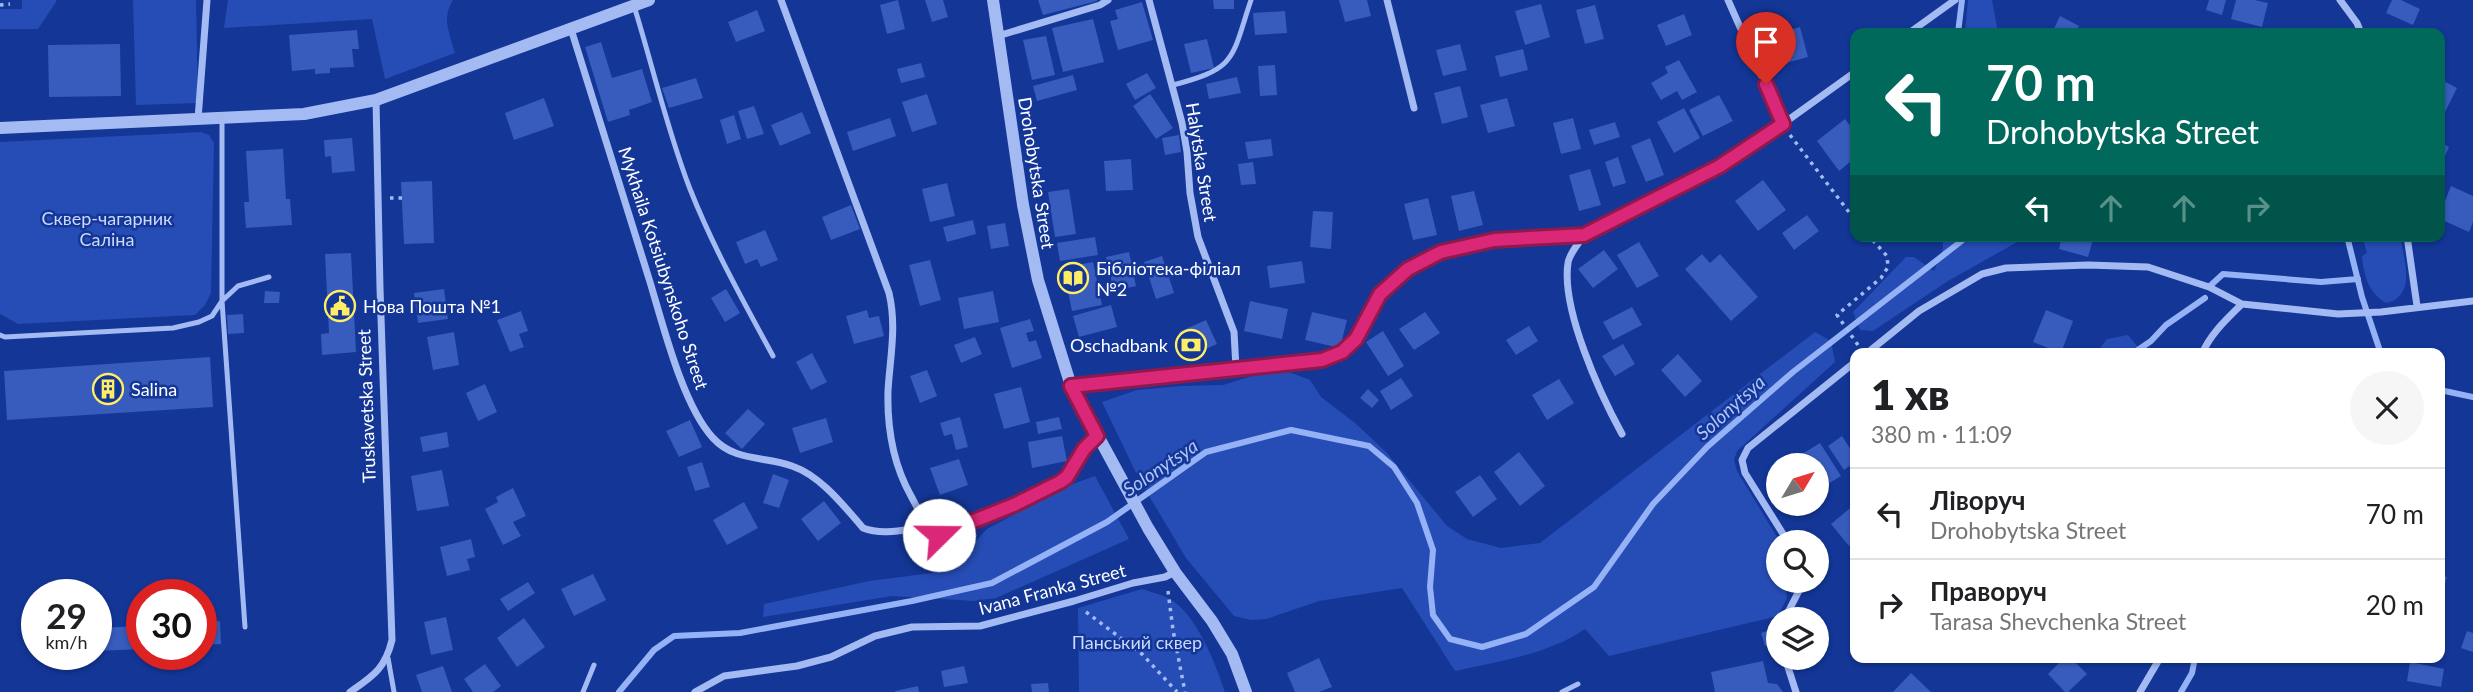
<!DOCTYPE html>
<html lang="uk">
<meta charset="utf-8">
<style>
:root{--surface:#fff;--page:#f6f6f6;--text:#202124;--muted:#757577;--line:#e0e0e0}
body{margin:0;font-family:Lato,sans-serif;background:var(--page);color:var(--text);height:100vh;display:flex;flex-direction:column;font-size:26px;white-space:nowrap}
*{box-sizing:border-box;margin:0}
p{font-size:23px;color:var(--muted)}
.icon{flex:none;width:38px;height:38px;fill:none;stroke:currentColor;stroke-width:2;stroke-linecap:round;stroke-linejoin:round}
.map{position:relative;flex:1;overflow:hidden}
.panel{position:absolute;left:1850px;top:348px;width:595px;height:315px;display:flex;flex-direction:column;background:var(--surface);border-radius:14px;box-shadow:0 2px 5px #0004}
.panel>*{flex:none}
.guide{position:absolute;left:1850px;top:28px;width:595px;height:214px;border-radius:14px;box-shadow:0 2px 5px #0004;background:#00695c;color:#fff;overflow:hidden}
.needle{width:46px;rotate:52deg}
.buttons{position:absolute;left:1766px;top:453px;display:grid;gap:14px}
.buttons a{display:grid;place-items:center;width:63px;height:63px;border-radius:50%;background:var(--surface);box-shadow:0 2px 5px #0004;font-size:35px}
.speed{position:absolute;left:21px;top:579px;display:flex;gap:14px;font-size:35px;font-weight:700;text-align:center}
.speed>*{display:grid;place-content:center;width:91px;height:91px;border-radius:50%;background:var(--surface);box-shadow:0 2px 5px #0004;line-height:1}
.speed small{font-size:18px;font-weight:400}
.speed .limit{border:10px solid #d22;background:#fff;color:#111}
.pin{position:absolute;display:grid;place-items:center;width:60px;height:60px;color:#fff;margin:-72px -30px;border-radius:50% 50% 50% 0;rotate:-45deg;box-shadow:0 0 7px #0007}
.pin .icon{rotate:45deg}
.me{position:absolute;width:77px;margin:-38px;rotate:68deg;stroke-linejoin:round;filter:drop-shadow(0 0 5px #0008)}
.turn{display:flex;align-items:center;gap:24px;height:147px;padding:0 21px;font-size:32px}
.turn .icon{width:91px;height:91px;stroke-width:2.5}
.turn b{display:block;font-size:49px;line-height:60px}
.lanes{display:flex;align-items:center;height:66px;padding:0 21px;background:#0003;justify-content:center;gap:35px;direction:ltr}
.lanes .off{opacity:.35}
.round{display:grid;place-items:center;flex:none;width:74px;height:74px;border-radius:37px;background:var(--page)}
.headline{display:flex;align-items:center;justify-content:space-between;height:119px;padding:0 21px}
h1{font-size:42px;font-weight:800;line-height:52px}
ul{padding:0;list-style:none}
li{display:flex;align-items:center;gap:21px;height:91px;padding:0 21px;border-top:2px solid var(--line)}
li div{flex:1}
li b{display:block;font-size:26px}
li em{font-style:normal}
.map>svg:first-child{display:block}
</style>
<div class="map">
<svg width="2473" height="692" viewBox="0 0 2473 692">
<rect width="100%" height="100%" fill="#133697"/>
<path fill="#264db6" d="M22,0H56V2L38,29H0V9H22Z
M133,0H196L198,103L136,105Z
M228,0H453C441,18 450,34 455,53L385,79L372,19L224,28Z
M1968,0H1992L1998,33H1965Z
M201,132L209,135L214,143L211,293L205,305L195,315L18,324L0,314V142Z
M1943,236H2028L1948,281L1873,331L1860,330L1853,312L1906,257H1914L1934,271L1943,248Z
M2362,236H2400C2404,259 2417,297 2386,303C2368,292 2364,276 2362,256L2367,253Z
M1815,332L1831,341L1835,362L1737,451L1734,460L1737,471L1780,542L1778,581H1785L1787,598L1778,616L1609,656L1585,629C1547,655 1499,661 1455,671L1402,588L1319,601L1266,619L1251,620L1234,616L1186,558L1139,479L1102,402L1137,390L1181,386L1223,385L1252,376L1289,372L1310,380L1321,397L1355,423L1386,452L1447,526L1467,539L1501,548L1540,543Z
M2128,335L2143,353H2096L2107,339Z
M1095,476L1129,539L996,598L974,601L892,596L763,617L764,604L869,581L932,573L961,557L987,529L1070,485Z
M1142,589C1150,592 1160,594 1168,598C1196,612 1216,665 1225,692H1079L1078,608Z"/>
<g fill="none" stroke-linecap="round" stroke-linejoin="round">
<path stroke="#96b2f6" stroke-width="6" d="M1958,33L1962,0
M2347,236L2362,297L2381,354
M2211,285L2223,274L2321,282L2358,279
M2132,354L2151,341L2166,325L2205,298
M2440,390L2473,397
M619,692L654,650L674,636L740,633L912,601L992,583L1107,522L1206,452L1291,430L1369,446L1394,467L1417,503L1433,550L1430,587L1433,615L1450,639L1482,647L1526,634L1594,587L1653,504L1707,447L1793,372L1968,236
M2181,692L2192,673L2195,658"/>
</g>
<path fill="#375cbd" d="M898,0L905,29L887,34L880,5Z
M925,0H943L948,17L932,22Z
M1038,0H1097V1L1043,15Z
M1213,0H1234V9H1214Z
M1339,0H1367L1371,16L1345,22Z
M2209,0H2226L2222,15L2206,10Z
M2236,0H2255L2268,3L2262,27L2231,19Z
M2392,0H2401L2420,9L2413,25L2386,13Z
M1142,2L1153,40L1118,50L1110,21L1118,19L1115,10Z
M1541,4L1550,37L1525,45L1515,11Z
M1595,5L1604,39L1585,44L1576,10Z
M757,10L765,31L736,42L728,22Z
M1285,11L1287,33L1255,35L1253,13Z
M1684,14L1692,35L1666,46L1657,25Z
M2060,16L2079,26L2076,33H2052Z
M1093,19L1104,62L1063,72L1052,28Z
M1800,27L1808,57L1786,63L1777,34Z
M357,30L359,49H352L354,67L330,68V73L315,74V69L292,71L289,35Z
M1046,36L1055,75L1032,80L1023,40Z
M1207,39L1214,68L1191,73L1184,44Z
M601,42L612,78L642,69L652,102L629,110L630,115L608,122L585,47Z
M120,44L121,96L49,97L48,45Z
M1460,44L1467,70L1443,76L1436,50Z
M1523,49L1528,70L1500,77L1495,56Z
M1679,60L1697,92L1682,100L1677,91L1661,100L1651,83L1668,73L1665,67Z
M921,63L925,77L901,83L897,69Z
M1275,65L1277,95L1260,96L1258,66Z
M1147,73L1156,88L1135,100L1126,84Z
M1073,75L1077,90L1037,101L1033,86Z
M1237,77L1241,93L1209,99L1206,84Z
M696,78L703,98L669,108L662,88Z
M2440,79L2457,88L2442,118L2440,117Z
M1460,86L1468,117L1442,124L1434,93Z
M927,94L937,124L912,132L902,102Z
M1150,94L1173,128L1156,139L1133,106Z
M1719,95L1733,121L1703,136L1689,110Z
M544,98L554,126L514,140L505,113Z
M1507,98L1515,126L1488,133L1480,105Z
M754,106L764,134L747,139L738,111Z
M1684,108L1700,138L1674,153L1657,122Z
M802,112L811,133L780,146L771,125Z
M734,115L741,139L727,144L720,120Z
M890,118L896,136L853,151L847,132Z
M1573,118L1581,149L1561,154L1553,123Z
M1845,119L1855,132V158L1839,171L1817,141Z
M1615,122L1620,137L1594,145L1589,130Z
M1179,135L1181,152L1165,155L1162,138Z
M352,138L355,171L332,173L331,156L325,157L324,140Z
M1650,138L1664,175L1646,182L1631,146Z
M1271,139L1273,156L1248,159L1245,142Z
M2440,142L2449,147L2440,167Z
M283,149L286,199H290L292,225L246,228L244,202H249L246,151Z
M1618,157L1626,183L1613,187L1605,162Z
M1131,159L1133,190L1106,191L1104,161Z
M1253,162L1256,184L1241,185L1238,164Z
M1590,169L1601,205L1579,211L1569,175Z
M1763,180L1786,210L1758,231L1735,201Z
M432,181L434,243L404,244L401,182Z
M947,183L955,216L930,222L922,189Z
M2451,186L2473,196V222L2469,232L2440,219V213Z
M1069,189L1076,234L1055,237L1048,192Z
M1474,191L1483,225L1459,231L1451,196Z
M1428,198L1437,235L1413,240L1404,204Z
M851,205L860,229L831,240L822,217Z
M1313,211L1333,212L1331,249L1310,247Z
M1807,215L1819,231L1794,250L1782,233Z
M973,220L976,234L947,242L943,227Z
M1005,223L1009,246L991,249L987,226Z
M765,230L778,260L761,267L757,259L745,264L736,242Z
M2062,236H2094L2088,257L2059,249Z
M1095,237L1098,255L1060,261L1057,243Z
M1639,242L1659,276L1637,288L1617,255Z
M1604,250L1618,269L1593,288L1578,269Z
M1129,252L1136,286L1114,291L1106,257Z
M351,253L356,352L322,355L321,334L329,333L325,254Z
M1702,254L1710,263L1720,254L1758,297L1731,321L1685,269Z
M1162,256L1174,293L1156,299L1144,262Z
M930,260L941,300L920,306L909,265Z
M1302,261L1305,283L1270,288L1267,266Z
M1093,262L1102,305L1072,311L1063,268Z
M444,289L448,319L418,323L414,293Z
M726,289L740,313L725,322L711,298Z
M265,291L280,292L279,303H264Z
M993,291L999,322L964,329L958,298Z
M1250,301L1288,309L1282,339L1244,331Z
M1111,305L1117,327L1079,337L1073,316Z
M1632,307L1642,325L1613,340L1603,322Z
M867,310L869,318L879,316L884,336L854,344L846,316Z
M2046,310L2073,321L2061,353L2033,342Z
M521,311L528,331L519,334L524,347L510,352L497,320Z
M1312,312L1347,320L1340,348L1305,340Z
M1425,312L1440,333L1414,350L1399,329Z
M243,314L244,333L228,334L227,315Z
M1030,319L1034,331L1026,333L1029,342L1036,340L1042,358L1012,368L1000,328Z
M1206,320L1217,344L1190,356L1179,332Z
M1529,326L1538,341L1516,355L1506,340Z
M1383,331L1404,366L1388,376L1366,342Z
M454,332L459,365L433,370L427,337Z
M975,337L982,354L961,363L954,345Z
M1623,344L1635,364L1615,376L1602,356Z
M812,353L827,382L811,390L796,362Z
M1678,354L1702,381L1685,397L1661,370Z
M210,357L213,407L7,420L4,371Z
M927,370L937,396L920,403L910,376Z
M1401,378L1413,396L1391,410L1380,391Z
M1559,379L1574,403L1547,420L1532,395Z
M485,384L497,412L478,421L466,393Z
M1021,387L1030,422L1004,429L994,394Z
M1368,389L1379,400L1372,408L1360,398Z
M748,409L765,424L742,449L725,433Z
M960,417L968,447L956,450L952,434L944,436L940,423Z
M1059,417L1062,429L1038,434L1036,422Z
M826,418L833,442L800,453L792,428Z
M690,420L702,447L679,457L666,431Z
M447,432L449,447L423,452L420,437Z
M1062,436L1067,461L1032,468L1028,442Z
M1842,436L1855,456V462L1844,470L1828,446Z
M1820,443L1841,476L1818,490L1816,466H1793L1791,461Z
M1519,452L1545,486L1520,506L1494,472Z
M959,459L968,485L940,495L930,468Z
M702,462L710,487L695,491L687,467Z
M442,470L449,506L417,511L411,476Z
M773,474L789,480L779,508L763,503Z
M1480,475L1497,499L1473,517L1455,492Z
M513,488L526,516L513,522L521,536L503,545L485,509L498,502L496,497Z
M824,501L841,523L818,541L801,519Z
M744,502L758,528L727,545L713,520Z
M1855,504V541L1849,546L1831,524Z
M471,539L475,557L467,559L470,570L447,576L440,547Z
M593,574L606,600L574,616L561,589Z
M2440,575L2447,577L2440,598Z
M528,582L535,593L508,611L500,599Z
M446,617L453,650L431,655L424,622Z
M524,618L545,647L517,667L497,638Z
M220,621L221,644L201,645V622Z
M142,626V649L96,651V628Z
M1773,629L1777,642L1765,646L1761,633Z
M2467,631L2473,633V652L2461,648Z
M1319,658L1332,687L1319,692H1295L1287,673Z
M2064,658H2071L2087,674L2068,692H2065L2048,674Z
M1763,661L1768,683L1777,684L1783,692H1715L1711,672Z
M2410,662L2444,669L2441,687L2407,681Z
M485,664L501,686L493,692H473L464,679Z
M443,666L452,692H422L416,675Z
M964,666L968,683L944,687L941,671Z
M1911,673L1931,692H1893Z
M1048,683L1049,692H1032L1031,684Z
M918,686L919,692H895V691Z"/>
<g fill="none" stroke-linecap="round" stroke-linejoin="round">
<path stroke="#a4baf3" stroke-width="3.5" stroke-dasharray="3.5 5" stroke-linecap="butt" d="M0,5L10,4
M1790,135L1855,220
M390,198H402
M1858,345L1837,315L1881,278L1888,267L1887,256L1869,236
M1168,591L1173,630L1185,692
M1086,612L1142,654L1177,692"/>
<path stroke="#a4baf3" stroke-width="5" d="M634,6C653,67 667,130 690,189C713,247 743,301 773,356
M1173,85C1238,68 1231,59 1251,0
M222,118V301L245,627
M0,335L5,337L173,328L199,322L212,316L222,301L238,286L269,277
M388,658L394,692
M583,692L594,665
M1562,692L1578,684"/>
<path stroke="#a4baf3" stroke-width="7" d="M781,0L889,293C897,327 890,357 888,391C887,427 893,464 911,496C919,511 925,525 939,535L1016,504L1060,483L1067,477L1084,449L1097,436
M1149,0L1182,123L1187,152L1190,193L1198,237L1234,332L1236,368
M1387,0L1414,108
M1728,0L1783,124
M2340,0L2357,23L2361,33
M571,29C598,113 623,198 650,282C663,325 683,406 713,438C735,462 765,456 792,466C821,476 844,506 863,528C883,536 907,529 928,527
M1909,33L1955,0
M998,36L1100,5L1108,0
M198,119L207,0
M1584,235C1579,243 1569,254 1568,263C1561,309 1600,394 1622,434
M2407,236L2417,306
M1866,354L1919,311L1982,274L2006,268L2088,265L2148,267L2209,287L2242,304
M2202,354C2210,334 2227,319 2242,304L2338,314L2381,312L2473,301
M1071,386L1322,360L1342,352L1356,339L1380,294L1395,277L1408,269L1441,252L1494,240L1584,235L1720,166L1752,146L1855,72
M1788,542L1745,473L1742,460L1748,448L1855,362
M1784,620L1804,581
M1785,658L1796,692
M350,692C373,676 385,669 392,640L380,288L376,100
M695,692L724,676L797,666L831,657L875,636L912,627L980,626L1074,601L1133,583L1165,577L1175,572
M2140,692L2160,658"/>
<path stroke="#a4baf3" stroke-width="12" d="M993,0L1023,205L1038,280L1071,386L1148,528L1175,572L1212,621L1232,654L1246,692
M0,128L304,114L376,100L649,0"/>
</g>
<g fill="none" stroke-linecap="round" stroke-linejoin="round">
<g stroke="#8e194d" stroke-width="18">
<path id="route" d="M939,535L1016,504L1060,482L1067,477L1084,449L1097,436L1071,386L1322,360L1342,352L1356,339L1380,294L1408,269L1441,252L1494,240L1584,235L1720,166L1783,124L1766,84"/>
</g>
<use href="#route" stroke="#db2777" stroke-width="12"/>
</g>
<defs>
<g id="library-ring" transform="scale(1.575)"><circle r="9.5" fill="#133697" stroke="#ffed66" stroke-width="1.5"/><path d="M-6-4Q-3-5.5-.7-3.5V5Q-3 3-6 4ZM6-4Q3-5.5 .7-3.5V5Q3 3 6 4Z" fill="#ffed66"/></g>
<g id="civic-ring" transform="scale(1.575)"><circle r="9.5" fill="#133697" stroke="#ffed66" stroke-width="1.5"/><path d="M-.6-6.5H3V-4.5H.6V-3L4-1V1h2V6H-6V1h2V-1L-.6-3ZM-1.2 2.5V6h2.4V2.5Z" fill="#ffed66"/></g>
<g id="bank-ring" transform="scale(1.575)"><circle r="9.5" fill="#133697" stroke="#ffed66" stroke-width="1.5"/><path d="M-6-4H6V4H-6ZM0-2.3a2.3 2.3 0 1 0 0 4.6a2.3 2.3 0 1 0 0-4.6Z" fill="#ffed66"/></g>
<g id="building-ring" transform="scale(1.575)"><circle r="9.5" fill="#133697" stroke="#ffed66" stroke-width="1.5"/><path d="M-4-6H4V6H1V3H-1V6H-4ZM-2.5-4.3h1.7v1.8h-1.7ZM.8-4.3h1.7v1.8H.8ZM-2.5-1h1.7V.8h-1.7ZM.8-1h1.7V.8H.8Z" fill="#ffed66"/></g>
</defs>
<g fill-rule="evenodd">
<use href="#library-ring" x="1073" y="278"/>
<use href="#civic-ring" x="340" y="306"/>
<use href="#bank-ring" x="1191" y="345"/>
<use href="#building-ring" x="108" y="389"/>
</g>
<g text-anchor="middle" dominant-baseline="central" stroke-width="5" stroke-linejoin="round" paint-order="stroke">
<g font-size="18" fill="#fff" stroke="#133697">
<text transform="translate(1202 162) rotate(81)">Halytska Street</text>
<text transform="translate(1037 173) rotate(81)">Drohobytska Street</text>
<text transform="translate(664 268) rotate(72)">Mykhaila Kotsiubynskoho Street</text>
<text transform="translate(366 406) rotate(-92)">Truskavetska Street</text>
<text transform="translate(1052 589) rotate(-15)">Ivana Franka Street</text>
</g>
<g font-size="18" fill="#ccdafd" stroke="#133697">
<text x="107" y="218">Сквер-чагарник<tspan x="107" dy="21">Саліна</tspan></text>
<text x="1137" y="642">Панський сквер</text>
</g>
<g font-size="18" fill="#fff" stroke="#133697" text-anchor="start">
<text x="1096" y="268">Бібліотека-філіал<tspan x="1096" dy="21">№2</tspan></text>
<text x="363" y="306">Нова Пошта №1</text>
<text x="1168" y="345" text-anchor="end">Oschadbank</text>
<text x="131" y="389">Salina</text>
</g>
<g font-size="19" font-style="italic" fill="#b0c5f9" stroke="#133697">
<text transform="translate(1730 407) rotate(-42)">Solonytsya</text>
<text transform="translate(1160 467) rotate(-34)">Solonytsya</text>
</g>
</g>
</svg>
<div class="buttons">
<a><svg class="needle" viewBox="-14 -14 28 28"><path d="M0-13l5 13h-10z" fill="#e53935"/><path d="M0 13l5-13h-10z" fill="#757577"/></svg></a>
<a><svg class="icon" aria-label="search" viewBox="0 0 24 24"><circle cx="10" cy="10" r="6"/><path d="M15 15l6 6"/></svg></a>
<a><svg class="icon" aria-label="layers" viewBox="0 0 24 24"><path d="M12 4l9 5-9 5-9-5zM3 14l9 5 9-5"/></svg></a>
</div>
<div class="speed"><div>29<small>km/h</small></div><div class="limit">30</div></div>
<div class="pin" style="left:1766px;top:84px;background:#d93025"><svg class="icon" aria-label="arrive" viewBox="0 0 24 24"><path d="M6 21V4h12l-3 4 3 4H6"/></svg></div>
<svg class="me" style="left:939px;top:535px" viewBox="-20 -20 40 40"><circle r="19" fill="#fff"/><path d="M0-13L10 11 0 6-10 11z" fill="#db2777"/></svg>
<div class="guide">
<div class="turn"><svg class="icon" aria-label="left" viewBox="0 0 24 24"><path d="M17 20v-9H6M10 6l-5 5 5 5"/></svg><div><b>70 m</b>Drohobytska Street</div></div>
<div class="lanes"><svg class="icon" aria-label="left" viewBox="0 0 24 24"><path d="M17 20v-9H6M10 6l-5 5 5 5"/></svg><svg class="icon off" aria-label="ahead" viewBox="0 0 24 24"><path d="M12 20V5M6 11l6-6 6 6"/></svg><svg class="icon off" aria-label="ahead" viewBox="0 0 24 24"><path d="M12 20V5M6 11l6-6 6 6"/></svg><svg class="icon off" aria-label="right" viewBox="0 0 24 24"><path d="M7 20v-9h11M14 6l5 5-5 5"/></svg></div>
</div>
<section class="panel">
<div class="headline"><div><h1>1 хв</h1><p>380 m · 11:09</p></div><a class="round"><svg class="icon" aria-label="close" viewBox="0 0 24 24"><path d="M6 6l12 12M18 6L6 18"/></svg></a></div>
<ul>
<li><svg class="icon" aria-label="left" viewBox="0 0 24 24"><path d="M17 20v-9H6M10 6l-5 5 5 5"/></svg><div><b>Ліворуч</b><p>Drohobytska Street</p></div><em>70 m</em></li>
<li><svg class="icon" aria-label="right" viewBox="0 0 24 24"><path d="M7 20v-9h11M14 6l5 5-5 5"/></svg><div><b>Праворуч</b><p>Tarasa Shevchenka Street</p></div><em>20 m</em></li>
</ul>
</section>
</div>
